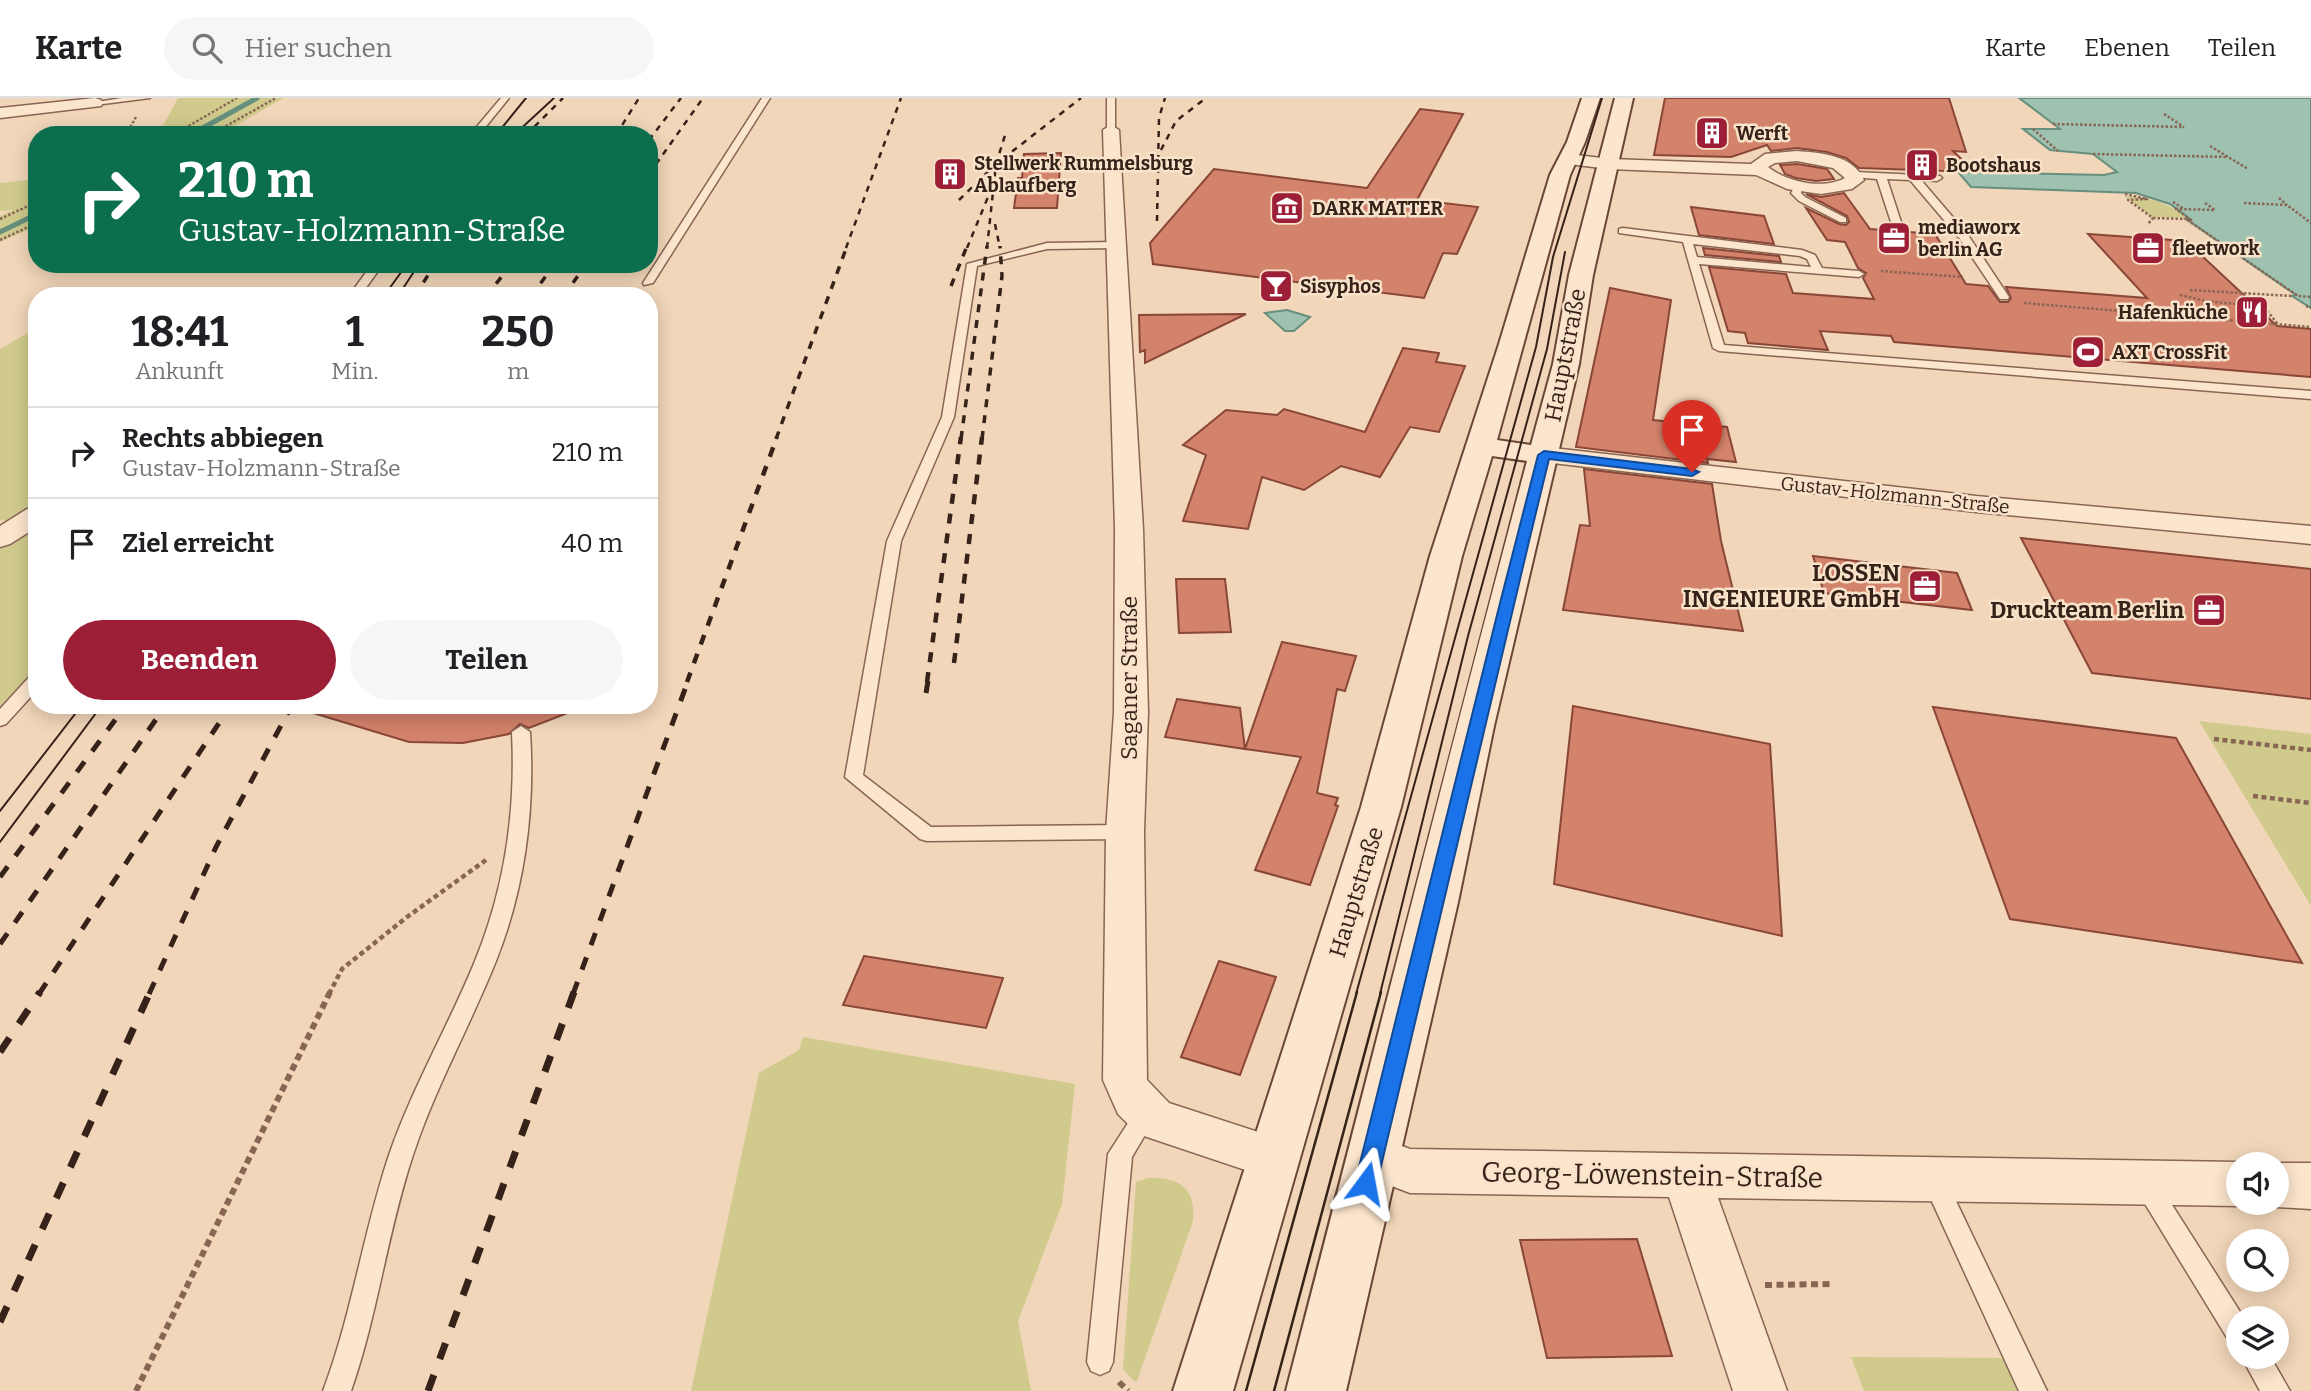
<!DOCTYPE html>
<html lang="de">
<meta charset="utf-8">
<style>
:root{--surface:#fff;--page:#f6f6f6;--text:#202124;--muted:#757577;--line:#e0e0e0;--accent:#9d1e37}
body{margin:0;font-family:Bitter,serif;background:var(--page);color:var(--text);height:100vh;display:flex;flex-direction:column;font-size:26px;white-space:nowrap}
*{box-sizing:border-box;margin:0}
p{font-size:23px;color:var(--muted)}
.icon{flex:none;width:38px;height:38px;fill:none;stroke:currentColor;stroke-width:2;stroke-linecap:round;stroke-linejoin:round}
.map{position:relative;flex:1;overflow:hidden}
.side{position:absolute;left:28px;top:189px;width:630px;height:427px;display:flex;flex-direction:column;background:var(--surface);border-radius:28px;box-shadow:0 4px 18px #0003}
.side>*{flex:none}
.banner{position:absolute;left:28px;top:28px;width:630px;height:147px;border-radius:28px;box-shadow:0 4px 18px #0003;background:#0b6e4f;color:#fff;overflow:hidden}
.fabs{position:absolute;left:2226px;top:1054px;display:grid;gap:14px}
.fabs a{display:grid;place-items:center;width:63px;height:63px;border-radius:50%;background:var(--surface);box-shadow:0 4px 18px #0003;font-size:35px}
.pin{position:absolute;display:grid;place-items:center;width:60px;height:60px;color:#fff;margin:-72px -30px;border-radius:50% 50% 50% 0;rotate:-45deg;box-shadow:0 0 7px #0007}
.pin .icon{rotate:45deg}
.me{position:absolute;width:77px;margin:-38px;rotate:13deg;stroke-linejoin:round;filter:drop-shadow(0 0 5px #0008)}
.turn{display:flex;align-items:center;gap:24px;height:147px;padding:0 35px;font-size:32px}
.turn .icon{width:91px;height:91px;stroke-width:2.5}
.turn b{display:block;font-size:49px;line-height:60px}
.eta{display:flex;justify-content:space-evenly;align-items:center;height:119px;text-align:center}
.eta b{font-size:42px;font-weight:700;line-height:49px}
.cta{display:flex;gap:14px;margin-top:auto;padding:14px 35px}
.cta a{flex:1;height:80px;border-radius:42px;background:var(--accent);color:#fff;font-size:28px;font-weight:700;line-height:80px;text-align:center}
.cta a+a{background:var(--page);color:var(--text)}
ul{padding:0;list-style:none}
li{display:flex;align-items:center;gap:21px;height:91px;padding:0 35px;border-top:2px solid var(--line)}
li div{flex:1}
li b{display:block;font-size:26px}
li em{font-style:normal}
header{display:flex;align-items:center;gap:42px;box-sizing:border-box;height:98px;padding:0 35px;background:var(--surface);border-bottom:2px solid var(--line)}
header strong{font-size:33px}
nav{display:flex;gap:38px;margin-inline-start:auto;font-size:24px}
.search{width:490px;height:63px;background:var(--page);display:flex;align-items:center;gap:18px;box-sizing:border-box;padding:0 24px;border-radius:38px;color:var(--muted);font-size:26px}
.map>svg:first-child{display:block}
</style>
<header>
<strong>Karte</strong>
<div class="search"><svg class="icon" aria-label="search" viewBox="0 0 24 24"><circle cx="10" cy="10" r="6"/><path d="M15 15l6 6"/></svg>Hier suchen</div>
<nav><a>Karte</a><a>Ebenen</a><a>Teilen</a></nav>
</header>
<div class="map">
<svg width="2311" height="1293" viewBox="0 0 2311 1293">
<rect width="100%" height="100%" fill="#f1d6b9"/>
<path fill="#d0ca8d" d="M178,0H284L219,37H158Z
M37,81V128L0,144V118L13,112L0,113V85Z
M2124,98C2150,99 2167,105 2189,120L2152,119Z
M236,190H335L327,198H226Z
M28,235L37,236V410L17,424L0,422V251Z
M37,422V571L0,611V445Z
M2199,623L2311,636V808Z
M803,939L1075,986L1062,1106L1018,1223L1031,1293H691L759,975L799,952Z
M1148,1080C1180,1079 1196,1090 1193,1123L1137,1283H1134L1123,1271L1136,1084Z
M1851,1259L2004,1260L2019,1293H1864Z"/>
<path fill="#9ec1b0" stroke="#668f7d" stroke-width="2" d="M2019,0H2311V210L2292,198L2296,197L2186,121H2190L2170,106L2136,95L1971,89L1958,74L2104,77L2117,74L2093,56L2050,52L2023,31H2060Z
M1287,212L1310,219L1294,233H1285L1265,215Z"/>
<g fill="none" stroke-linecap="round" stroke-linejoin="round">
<path stroke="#668f7d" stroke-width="5" d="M190,37L257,0
M0,134L37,116"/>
</g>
<path fill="#d3826b" stroke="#8a4737" stroke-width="2" d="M1665,0H1949L1966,54L1953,53L1975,74L1859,70L1846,60L1827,54L1797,50L1771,53L1767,47L1731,59L1654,57Z
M1420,11L1463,16L1417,102L1478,109L1457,156L1443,155L1424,200L1153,166L1150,145L1214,71L1367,90Z
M1061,55L1057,110H1014L1018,80H1022L1024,56Z
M1797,66L1827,71L1834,81L1816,83L1796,80L1785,76L1780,67Z
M1844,95L1870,131L1935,136L1966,186L1988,188L2000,204H2008L2011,200L2006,189L2147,200L2088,136L2186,143L2277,228L2311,231V279L1894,244L1891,238L1820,233L1828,252L1748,245L1745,235L1728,233L1709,169L1786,176L1793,195L1874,201L1863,180L1866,175L1858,170L1845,144L1827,142L1806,110L1839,126L1846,127L1849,124L1847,118L1806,96L1821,99Z
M1691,109L1764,118L1774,146L1699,137Z
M1703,150L1779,158L1781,164L1705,157Z
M1610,190L1671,202L1653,322L1727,329L1736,364L1707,361L1708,365L1576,349Z
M1246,216L1145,265V252L1140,254L1139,217Z
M1403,250L1439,255L1436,264L1465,268L1439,334L1410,329L1380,379L1341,368L1304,392L1262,379L1248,431L1183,423L1206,357L1183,347L1226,312L1277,317L1284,311L1365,334Z
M1584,371L1712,386L1721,443L1743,533L1563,512L1580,427L1590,428Z
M2021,440L2311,471V601L2092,575Z
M1813,458L1957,475L1972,512L1824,495Z
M1176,481H1225L1231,534L1179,535Z
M1282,544L1356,558L1345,593L1337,591L1317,695L1338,700L1335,707L1338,708L1310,787L1255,772L1301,659L1245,651Z
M1177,601L1240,610L1245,651L1165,639Z
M311,607H583V609L529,630L520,626L509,636L463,645L409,644L310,614Z
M1573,608L1770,646L1782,838L1554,786Z
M1933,609L2176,640L2302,865L2010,821Z
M864,858L1003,880L986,930L843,907Z
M1219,863L1276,879L1240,977L1181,959Z
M1637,1141L1672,1258L1547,1260L1520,1142Z"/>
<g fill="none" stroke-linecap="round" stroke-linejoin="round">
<g stroke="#896553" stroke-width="3">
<path id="lane" d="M122,0H150L95,7L91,5Z
M501,0H509L479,37H470Z
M762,0H770L653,185L644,187L643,185Z
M1107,0H1115V32L1111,35L1107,32Z
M1855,74L1940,78L1942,80L1937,83L1921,82L1968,137L2009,199L2008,201H2000L1960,141L1910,82L1887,81L1902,127L1897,130L1892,127L1877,81L1852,79V75Z
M1796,86H1802L1801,95L1805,99L1846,120V124H1840L1799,103L1791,95Z
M1623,130L1802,152L1815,157L1822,170L1859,173L1864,176L1859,179L1699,166L1724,247L2311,293V301L1719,253L1713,250L1683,144L1619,135V131ZM1693,146L1800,158L1807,161L1811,169L1697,159Z
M1047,145L1116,144L1121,147L1116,150L1047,151L977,168L954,319L901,443L863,677L931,729L1125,727L1132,729L1134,734L1132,739L1125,741L927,743L920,741L845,679L887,443L942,319L967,166Z
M372,166H383L360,198H349Z
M37,576V592L6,626L0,628V611L31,577Z
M521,628L530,634C535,712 525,790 496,863C470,928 435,990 413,1057C387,1135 378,1216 351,1293H323C352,1216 363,1135 389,1057C412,990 448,929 475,863C505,790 516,712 512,634Z
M1147,1005L1155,1008L1158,1015L1132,1059L1113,1264L1109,1273L1100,1277L1091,1273L1087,1264L1108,1056L1139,1008Z
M1935,1073L1943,1076L2047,1293H2019L1923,1084L1927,1076Z
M2147,1077L2155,1080L2244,1220H2238V1247L2229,1243L2139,1096L2135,1088L2139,1080Z
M2241,1258H2270L2290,1293H2260Z"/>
</g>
<g stroke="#896553" stroke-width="3">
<path id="street" d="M95,0L101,2L103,5L101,8L0,20V10Z
M1111,27L1119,32L1143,431L1148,614L1144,734L1147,982L1169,1005L1292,1045L1299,1060L1292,1075L1275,1082L1138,1036L1118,1016L1103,982L1106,734L1114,614L1115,431L1103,32Z
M1797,53C1822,55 1853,57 1864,82L1852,91L1821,96L1787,91L1756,77L1610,71L1568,66L1559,61L1568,56L1610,61L1751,66L1765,56ZM1797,63L1833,70L1845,80C1823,92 1787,84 1768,69L1775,65Z
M1544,349L1976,398L2311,428V446L1976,414L1535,363L1531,357L1535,351Z
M37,409V429L10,446L0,449V428L27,411Z
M1372,1037L1410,1051L2238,1064L2244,1066H2238V1104H2249L2238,1108L1718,1100L1787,1293H1733L1669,1099L1410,1095L1355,1074L1348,1059L1355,1044Z
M2277,1065H2311V1111L2277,1109L2264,1104H2277V1066H2274Z"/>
</g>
<g stroke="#6a4636" stroke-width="4">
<path id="secondary" d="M1582,0H1600L1585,44L1570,77L1497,342L1531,347L1553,266L1569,177L1615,0H1633L1593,177L1579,266L1494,628L1458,804L1346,1293H1286C1367,983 1444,673 1527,363L1492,358L1462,458L1401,709L1233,1293H1173L1361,709L1430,458L1499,246L1550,77L1567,44Z"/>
</g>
<path stroke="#896553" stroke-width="2.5" stroke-dasharray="2.5 2" stroke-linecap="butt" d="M2164,16L2184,29
M2053,26L2184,29
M2033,31L2058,53
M126,37L136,19
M173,37L237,0
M210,37L276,0
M2210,48L2248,71
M2093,56L2228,59
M2125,96L2147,101L2128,102L2153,120L2148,126
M2279,100L2287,107
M2173,104L2184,111
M2205,105L2215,112L2176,111L2191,122L2186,121L2298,198L2311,199
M2244,105L2287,107L2311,125
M2153,120L2186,121
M0,121L37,104
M0,142L37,125
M1881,173L1963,179
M2190,192L2292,198
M2180,197L2206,203L2264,209L2277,225
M2024,205L2311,229
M2306,208L2311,210"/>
<path stroke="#896553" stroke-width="4.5" stroke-dasharray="5 3.5" stroke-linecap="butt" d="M2214,641L2311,652
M2253,698L2311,705
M329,896L342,871L407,819L486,762"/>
<path stroke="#896553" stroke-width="6" stroke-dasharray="7 4.5" stroke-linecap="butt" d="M1765,1187L1831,1186
M1119,1284L1128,1293
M136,1293L330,894"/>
<use href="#lane" fill="#fce5cd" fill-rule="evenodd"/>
<use href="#street" fill="#fce5cd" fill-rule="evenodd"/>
<use href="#secondary" fill="#fce5cd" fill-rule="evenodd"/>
<path stroke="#362219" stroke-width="2" d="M496,37L526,0
M514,37L554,0
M384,198L407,166
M398,198L419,166
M0,713L82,607
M0,744L102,607
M1356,896L1536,249L1553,159L1602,0
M1380,896L1468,538L1547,251L1565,154"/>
<path stroke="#362219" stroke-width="2.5" d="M1246,1293L1357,894
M1274,1293L1381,894"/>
<path stroke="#362219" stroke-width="2.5" stroke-dasharray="6 6" stroke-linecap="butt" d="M526,37L563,0
M616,37L639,0
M649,42L681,0
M1161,52L1176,23L1206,0
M649,76L703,0
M959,102L996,66L1081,0
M1157,123L1159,20L1165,0
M995,126L1000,150
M846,150L901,0
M967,150L988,99
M987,150L996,66L1006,34"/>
<path stroke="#362219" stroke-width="3.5" stroke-dasharray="8 8" stroke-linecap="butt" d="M951,188L967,148
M415,198L435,166
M486,198L512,166
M531,198L555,166
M564,198L586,166
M776,341L847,148
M961,341L987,148
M982,341L1002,178L1000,148"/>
<path stroke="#362219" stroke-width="4.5" stroke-dasharray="10 10" stroke-linecap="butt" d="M954,565L982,339
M687,584L777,339
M927,584L961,339"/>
<path stroke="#362219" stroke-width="5" stroke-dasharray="13 13" stroke-linecap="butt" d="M926,595L928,583
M0,779L126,607
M0,846L166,607
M39,896L231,607
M149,896L216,749L292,607
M573,896L688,583"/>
<path stroke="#362219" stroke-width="7" stroke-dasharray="17 17" stroke-linecap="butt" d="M0,954L40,894
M0,1224L150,894
M428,1293L574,894"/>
</g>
<path fill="#1a73e8" stroke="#114b97" stroke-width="2" d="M1544,353L1692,371L1699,374L1692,378L1549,361C1490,602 1435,844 1377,1085L1374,1092L1366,1095L1359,1092L1355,1085C1417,842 1475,599 1538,357Z"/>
<defs>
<g id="building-square" transform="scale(1.75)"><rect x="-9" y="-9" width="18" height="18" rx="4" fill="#9d1e37" stroke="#f8e2c9"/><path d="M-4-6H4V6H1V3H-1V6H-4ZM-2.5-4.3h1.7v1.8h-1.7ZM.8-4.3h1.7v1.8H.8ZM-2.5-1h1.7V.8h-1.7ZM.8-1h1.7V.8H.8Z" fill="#fff"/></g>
<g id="museum-square" transform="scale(1.75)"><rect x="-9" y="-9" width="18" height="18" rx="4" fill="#9d1e37" stroke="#f8e2c9"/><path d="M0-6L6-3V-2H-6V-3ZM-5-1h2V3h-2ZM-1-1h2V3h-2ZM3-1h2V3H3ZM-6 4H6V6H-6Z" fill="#fff"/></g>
<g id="office-square" transform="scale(1.75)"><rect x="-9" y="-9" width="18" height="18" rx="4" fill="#9d1e37" stroke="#f8e2c9"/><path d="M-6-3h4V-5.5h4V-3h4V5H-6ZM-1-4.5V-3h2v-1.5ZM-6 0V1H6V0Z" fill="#fff"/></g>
<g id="bar-square" transform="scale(1.75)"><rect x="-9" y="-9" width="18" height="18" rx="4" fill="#9d1e37" stroke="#f8e2c9"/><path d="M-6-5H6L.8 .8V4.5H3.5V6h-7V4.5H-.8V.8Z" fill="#fff"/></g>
<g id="restaurant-square" transform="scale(1.75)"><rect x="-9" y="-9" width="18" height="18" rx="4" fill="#9d1e37" stroke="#f8e2c9"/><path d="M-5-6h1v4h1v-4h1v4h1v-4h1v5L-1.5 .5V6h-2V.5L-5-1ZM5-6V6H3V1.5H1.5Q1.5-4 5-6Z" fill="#fff"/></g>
<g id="stadium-square" transform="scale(1.75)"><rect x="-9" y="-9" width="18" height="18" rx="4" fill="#9d1e37" stroke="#f8e2c9"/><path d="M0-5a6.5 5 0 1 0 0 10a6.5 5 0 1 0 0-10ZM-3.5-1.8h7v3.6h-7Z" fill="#fff"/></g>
</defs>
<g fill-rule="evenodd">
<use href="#building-square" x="1712" y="35"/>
<use href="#building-square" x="1922" y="67"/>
<use href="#building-square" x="950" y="76"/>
<use href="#museum-square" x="1287" y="110"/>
<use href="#office-square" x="1894" y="140"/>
<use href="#office-square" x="2148" y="150"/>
<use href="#bar-square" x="1276" y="188"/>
<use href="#restaurant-square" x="2252" y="214"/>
<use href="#stadium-square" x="2088" y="254"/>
<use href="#office-square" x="1925" y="488"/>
<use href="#office-square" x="2209" y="512"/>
</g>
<g text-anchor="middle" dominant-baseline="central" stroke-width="5" stroke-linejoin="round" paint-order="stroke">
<g font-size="19" font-weight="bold" fill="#362219" stroke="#f8e2c9" text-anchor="start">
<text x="1736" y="35">Werft</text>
<text x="974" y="65">Stellwerk Rummelsburg<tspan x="974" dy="22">Ablaufberg</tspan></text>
<text x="1946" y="67">Bootshaus</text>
<text x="1312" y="110">DARK MATTER</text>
<text x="1918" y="129">mediaworx<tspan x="1918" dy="22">berlin AG</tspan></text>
<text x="2172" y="150">fleetwork</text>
<text x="1300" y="188">Sisyphos</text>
<text x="2228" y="214" text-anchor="end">Hafenküche</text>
<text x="2112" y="254">AXT CrossFit</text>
</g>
<g font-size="19" fill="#362219" stroke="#f8e2c9">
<text transform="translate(1895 397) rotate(6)">Gustav-Holzmann-Straße</text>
</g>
<g font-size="23" fill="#362219" stroke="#f8e2c9">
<text transform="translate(1565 257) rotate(-79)">Hauptstraße</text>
<text transform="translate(1129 580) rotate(-90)">Saganer Straße</text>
<text transform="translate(1356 794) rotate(-73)">Hauptstraße</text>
</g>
<g font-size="23" font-weight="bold" fill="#362219" stroke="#f8e2c9" text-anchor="end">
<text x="1900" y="475">LOSSEN<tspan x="1900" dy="26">INGENIEURE GmbH</tspan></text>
<text x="2184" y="512">Druckteam Berlin</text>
</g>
<g font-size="28" fill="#362219" stroke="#f8e2c9">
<text transform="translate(1652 1077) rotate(1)">Georg-Löwenstein-Straße</text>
</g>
</g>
</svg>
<div class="fabs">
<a><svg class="icon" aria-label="sound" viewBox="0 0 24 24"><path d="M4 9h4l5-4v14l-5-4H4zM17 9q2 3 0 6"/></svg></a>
<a><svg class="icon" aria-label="search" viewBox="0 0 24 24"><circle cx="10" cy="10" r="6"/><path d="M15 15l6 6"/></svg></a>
<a><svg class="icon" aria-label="layers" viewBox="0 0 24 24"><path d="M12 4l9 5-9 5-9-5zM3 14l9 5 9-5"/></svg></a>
</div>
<div class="pin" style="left:1692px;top:374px;background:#d93025"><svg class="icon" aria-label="arrive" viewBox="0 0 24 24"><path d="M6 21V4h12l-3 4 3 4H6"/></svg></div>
<svg class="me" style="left:1366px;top:1085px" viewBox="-20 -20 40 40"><path d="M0-17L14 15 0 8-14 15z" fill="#1a73e8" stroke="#fff" stroke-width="4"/></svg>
<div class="banner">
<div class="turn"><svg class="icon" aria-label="right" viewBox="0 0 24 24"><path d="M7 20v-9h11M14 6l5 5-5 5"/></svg><div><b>210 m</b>Gustav-Holzmann-Straße</div></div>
</div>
<section class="side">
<div class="eta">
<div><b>18:41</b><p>Ankunft</p></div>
<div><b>1</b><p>Min.</p></div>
<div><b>250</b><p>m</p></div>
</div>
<ul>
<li><svg class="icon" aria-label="right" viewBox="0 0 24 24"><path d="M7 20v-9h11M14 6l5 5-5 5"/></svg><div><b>Rechts abbiegen</b><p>Gustav-Holzmann-Straße</p></div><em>210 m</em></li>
<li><svg class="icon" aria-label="arrive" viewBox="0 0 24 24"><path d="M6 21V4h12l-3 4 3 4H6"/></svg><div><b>Ziel erreicht</b></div><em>40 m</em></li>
</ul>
<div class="cta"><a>Beenden</a><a>Teilen</a></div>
</section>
</div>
